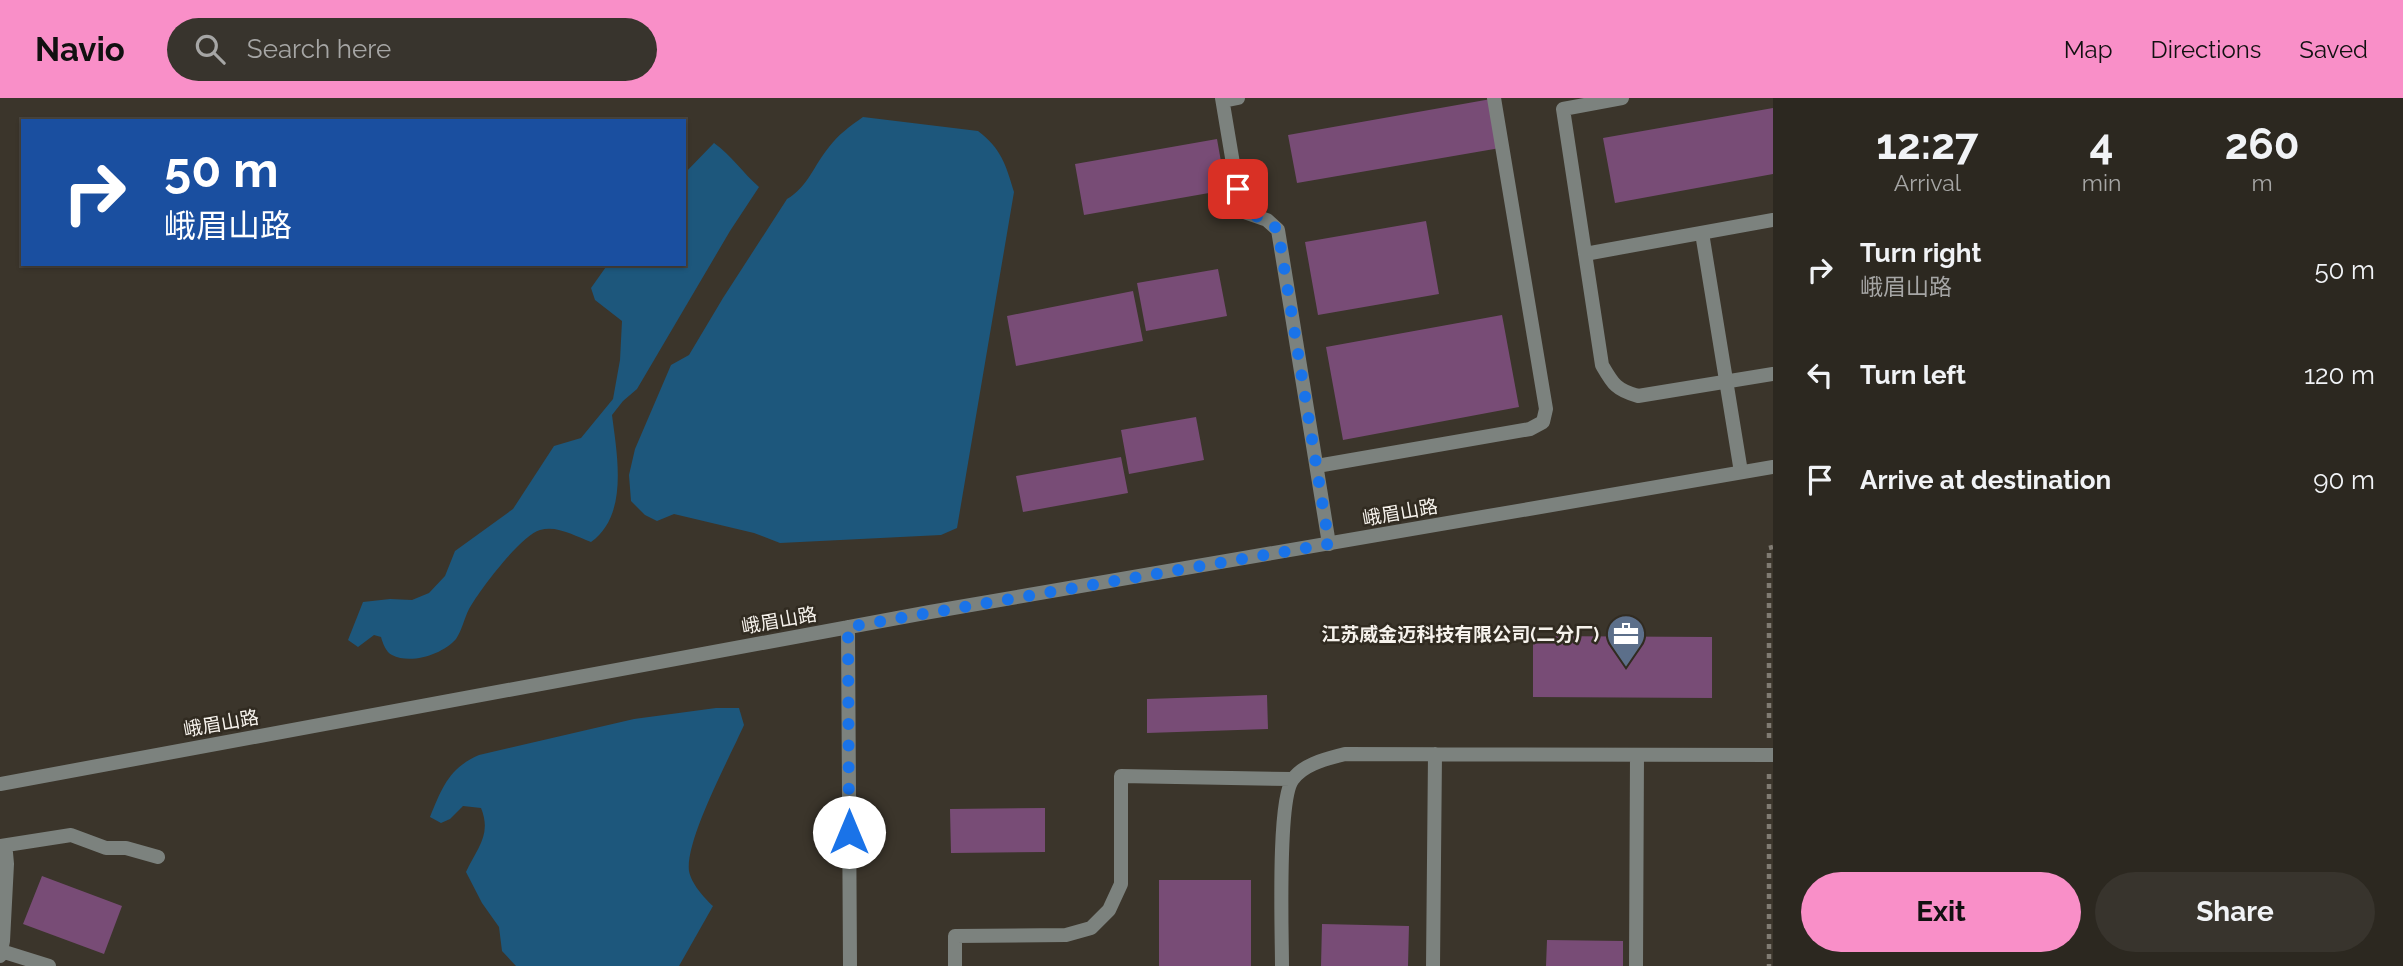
<!DOCTYPE html>
<meta charset="utf-8">
<style>
:root{--surface:#2c2820;--page:#38342d;--text:#f1f3f6;--muted:#a6a6a5;--line:#48443e;--accent:#f98fc8}
body{margin:0;font-family:Raleway,"Noto Sans SC",sans-serif;background:var(--page);color:var(--text);height:100vh;display:flex;flex-direction:column;font-size:26px;white-space:nowrap}
*{box-sizing:border-box;margin:0}
p{font-size:23px;color:var(--muted)}
.icon{flex:none;width:38px;height:38px;fill:none;stroke:currentColor;stroke-width:2;stroke-linecap:round;stroke-linejoin:round}
.map{position:relative;flex:1;overflow:hidden}
.details{display:flex;flex-direction:column;background:var(--surface);width:630px}
.details>*{flex:none}
.top-card{position:absolute;left:21px;top:21px;width:665px;height:147px;border-radius:0px;box-shadow:0 2px 5px #0004,0 0 0 2px var(--line);background:#1a4fa0;color:#fff;overflow:hidden}
.pin{position:absolute;display:grid;place-items:center;width:60px;height:60px;color:#fff;margin:-30px;border-radius:14px;box-shadow:0 4px 10px #0006}
.me{position:absolute;width:77px;margin:-38px;rotate:0deg;stroke-linejoin:round;filter:drop-shadow(0 0 5px #0008)}
.turn{display:flex;align-items:center;gap:24px;height:147px;padding:0 28px;font-size:32px}
.turn .icon{width:91px;height:91px;stroke-width:2.5}
.turn b{display:block;font-size:49px;line-height:60px}
.eta{display:flex;justify-content:space-evenly;align-items:center;height:119px;text-align:center}
.eta b{font-size:42px;font-weight:700;line-height:49px}
.cta{display:flex;gap:14px;margin-top:auto;padding:14px 28px}
.cta a{flex:1;height:80px;border-radius:42px;background:var(--accent);color:#111;font-size:28px;font-weight:700;line-height:80px;text-align:center}
.cta a+a{background:var(--page);color:var(--text)}
ul{padding:0;list-style:none}
li{display:flex;align-items:center;gap:21px;height:105px;padding:0 28px}
li div{flex:1}
li b{display:block;font-size:26px}
li em{font-style:normal}
header{display:flex;align-items:center;gap:42px;box-sizing:border-box;height:98px;padding:0 35px;background:var(--accent);color:#111}
header strong{font-size:33px}
nav{display:flex;gap:38px;margin-inline-start:auto;font-size:24px}
.search{width:490px;height:63px;background:var(--page);display:flex;align-items:center;gap:18px;box-sizing:border-box;padding:0 24px;border-radius:38px;color:var(--muted);font-size:26px}
main{display:flex;flex:1;min-height:0}
.map>svg:first-child{display:block}
</style>
<header>
<strong>Navio</strong>
<div class="search"><svg class="icon" aria-label="search" viewBox="0 0 24 24"><circle cx="10" cy="10" r="6"/><path d="M15 15l6 6"/></svg>Search here</div>
<nav><a>Map</a><a>Directions</a><a>Saved</a></nav>
</header>
<main>
<div class="map">
<svg width="1773" height="868" viewBox="0 0 1773 868">
<rect width="100%" height="100%" fill="#3b352b"/>
<path fill="#1d577c" d="M863,19L978,33C1001,50 1006,67 1014,94L957,430L941,437L780,445L754,435L674,416L657,423L645,417L631,403L629,377L635,351L671,267L689,257L723,200L787,101C808,89 814,67 829,49C838,37 850,28 863,19Z
M714,45C731,57 743,75 759,89L730,133L637,291L623,303L612,317C617,357 629,417 591,444C575,438 557,427 540,432C520,438 479,493 469,511C464,521 462,532 456,541C443,556 411,567 392,557C386,554 383,546 381,539L374,537L358,549L348,542L363,504L390,501L412,502L429,495L445,478L455,453L513,411L554,348L581,340L613,301L620,262L622,223L595,202L591,190L608,166H684V76Z
M716,610H739L744,627C730,659 685,742 689,773C691,785 704,800 713,808L679,868H516L502,853L499,829L482,805L466,774C477,750 492,737 481,710L463,708L450,721L441,725L430,719C442,690 449,670 479,657L634,621Z"/>
<path fill="#784c76" d="M1491,1L1500,50L1297,85L1288,37Z
M1773,10V76L1615,105L1603,40Z
M1217,41L1226,92L1084,117L1075,66Z
M1426,123L1439,196L1318,217L1305,144Z
M1218,171L1227,218L1146,233L1137,185Z
M1133,193L1143,243L1016,268L1007,218Z
M1502,217L1519,309L1343,342L1326,249Z
M1196,319L1204,362L1129,376L1121,332Z
M1121,359L1128,395L1023,414L1016,378Z
M1533,538L1712,539V600L1533,599Z
M1267,597L1268,631L1147,635V601Z
M1045,710V754L951,755L950,711Z
M42,778L122,808L104,856L23,826Z
M1159,782H1251V868H1159Z
M1322,826L1409,828L1408,868H1321Z
M1547,842L1623,843V868H1546Z"/>
<g fill="none" stroke-linecap="round" stroke-linejoin="round">
<path stroke="#807b72" stroke-width="4.5" stroke-dasharray="5 5" stroke-linecap="butt" d="M1769,640V450L1773,449
M1769,676V868"/>
<path stroke="#7c827e" stroke-width="14" d="M1222,0L1241,113L1267,122L1278,132L1329,446
M1622,0L1563,11L1602,267C1613,286 1616,292 1638,298L1773,276
M1223,3L1238,0
M1702,135L1741,374
M1585,156L1773,122
M1317,368L1530,331L1543,324L1546,311L1494,0
M0,748L71,737L106,750H126L158,759
M0,752L6,755L7,766L3,843L0,858
M1,853L49,868
M955,868V838L1066,837L1091,830L1109,812L1121,786V678L1291,681
M1282,868C1282,835 1277,701 1293,681C1305,665 1327,661 1345,656L1773,657
M1433,868L1435,656
M1636,868L1637,657"/>
<path stroke="#7c827e" stroke-width="14" d="M848,529L850,868
M0,686L930,514L1773,369"/>
</g>
<g fill="none" stroke-linecap="round" stroke-linejoin="round">
<path stroke="#1a73e8" stroke-width="12" stroke-dasharray="0 21.6" d="M849,734L848,529L1329,446L1278,132L1267,122L1241,113L1238,91"/>
</g>
<defs>
<g id="office-pin" transform="scale(2.0125)"><path d="M0 17L-7.5 6A9.5 9.5 0 1 1 7.5 6Z" fill="#5c6f8a" stroke="#312b21"/><path d="M-6-3h4V-5.5h4V-3h4V5H-6ZM-1-4.5V-3h2v-1.5ZM-6 0V1H6V0Z" fill="#fff"/></g>
</defs>
<g fill-rule="evenodd">
<use href="#office-pin" x="1626" y="536"/>
</g>
<g text-anchor="middle" dominant-baseline="central" stroke-width="5" stroke-linejoin="round" paint-order="stroke">
<g font-size="19" fill="#f6f2ec" stroke="#312b21">
<text transform="translate(1400 414) rotate(-10)">峨眉山路</text>
<text transform="translate(779 522) rotate(-10)">峨眉山路</text>
<text transform="translate(221 625) rotate(-10)">峨眉山路</text>
</g>
<g font-size="19" font-weight="bold" fill="#f6f2ec" stroke="#312b21" text-anchor="end">
<text x="1599" y="536">江苏威金迈科技有限公司(二分厂)</text>
</g>
</g>
</svg>
<div class="pin" style="left:1238px;top:91px;background:#d93025"><svg class="icon" aria-label="arrive" viewBox="0 0 24 24"><path d="M6 21V4h12l-3 4 3 4H6"/></svg></div>
<svg class="me" style="left:849px;top:734px" viewBox="-20 -20 40 40"><circle r="19" fill="#fff"/><path d="M0-13L10 11 0 6-10 11z" fill="#1a73e8"/></svg>
<div class="top-card">
<div class="turn"><svg class="icon" aria-label="right" viewBox="0 0 24 24"><path d="M7 20v-9h11M14 6l5 5-5 5"/></svg><div><b>50 m</b>峨眉山路</div></div>
</div>
</div>
<section class="details">
<div class="eta">
<div><b>12:27</b><p>Arrival</p></div>
<div><b>4</b><p>min</p></div>
<div><b>260</b><p>m</p></div>
</div>
<ul>
<li><svg class="icon" aria-label="right" viewBox="0 0 24 24"><path d="M7 20v-9h11M14 6l5 5-5 5"/></svg><div><b>Turn right</b><p>峨眉山路</p></div><em>50 m</em></li>
<li><svg class="icon" aria-label="left" viewBox="0 0 24 24"><path d="M17 20v-9H6M10 6l-5 5 5 5"/></svg><div><b>Turn left</b></div><em>120 m</em></li>
<li><svg class="icon" aria-label="arrive" viewBox="0 0 24 24"><path d="M6 21V4h12l-3 4 3 4H6"/></svg><div><b>Arrive at destination</b></div><em>90 m</em></li>
</ul>
<div class="cta"><a>Exit</a><a>Share</a></div>
</section>
</main>
